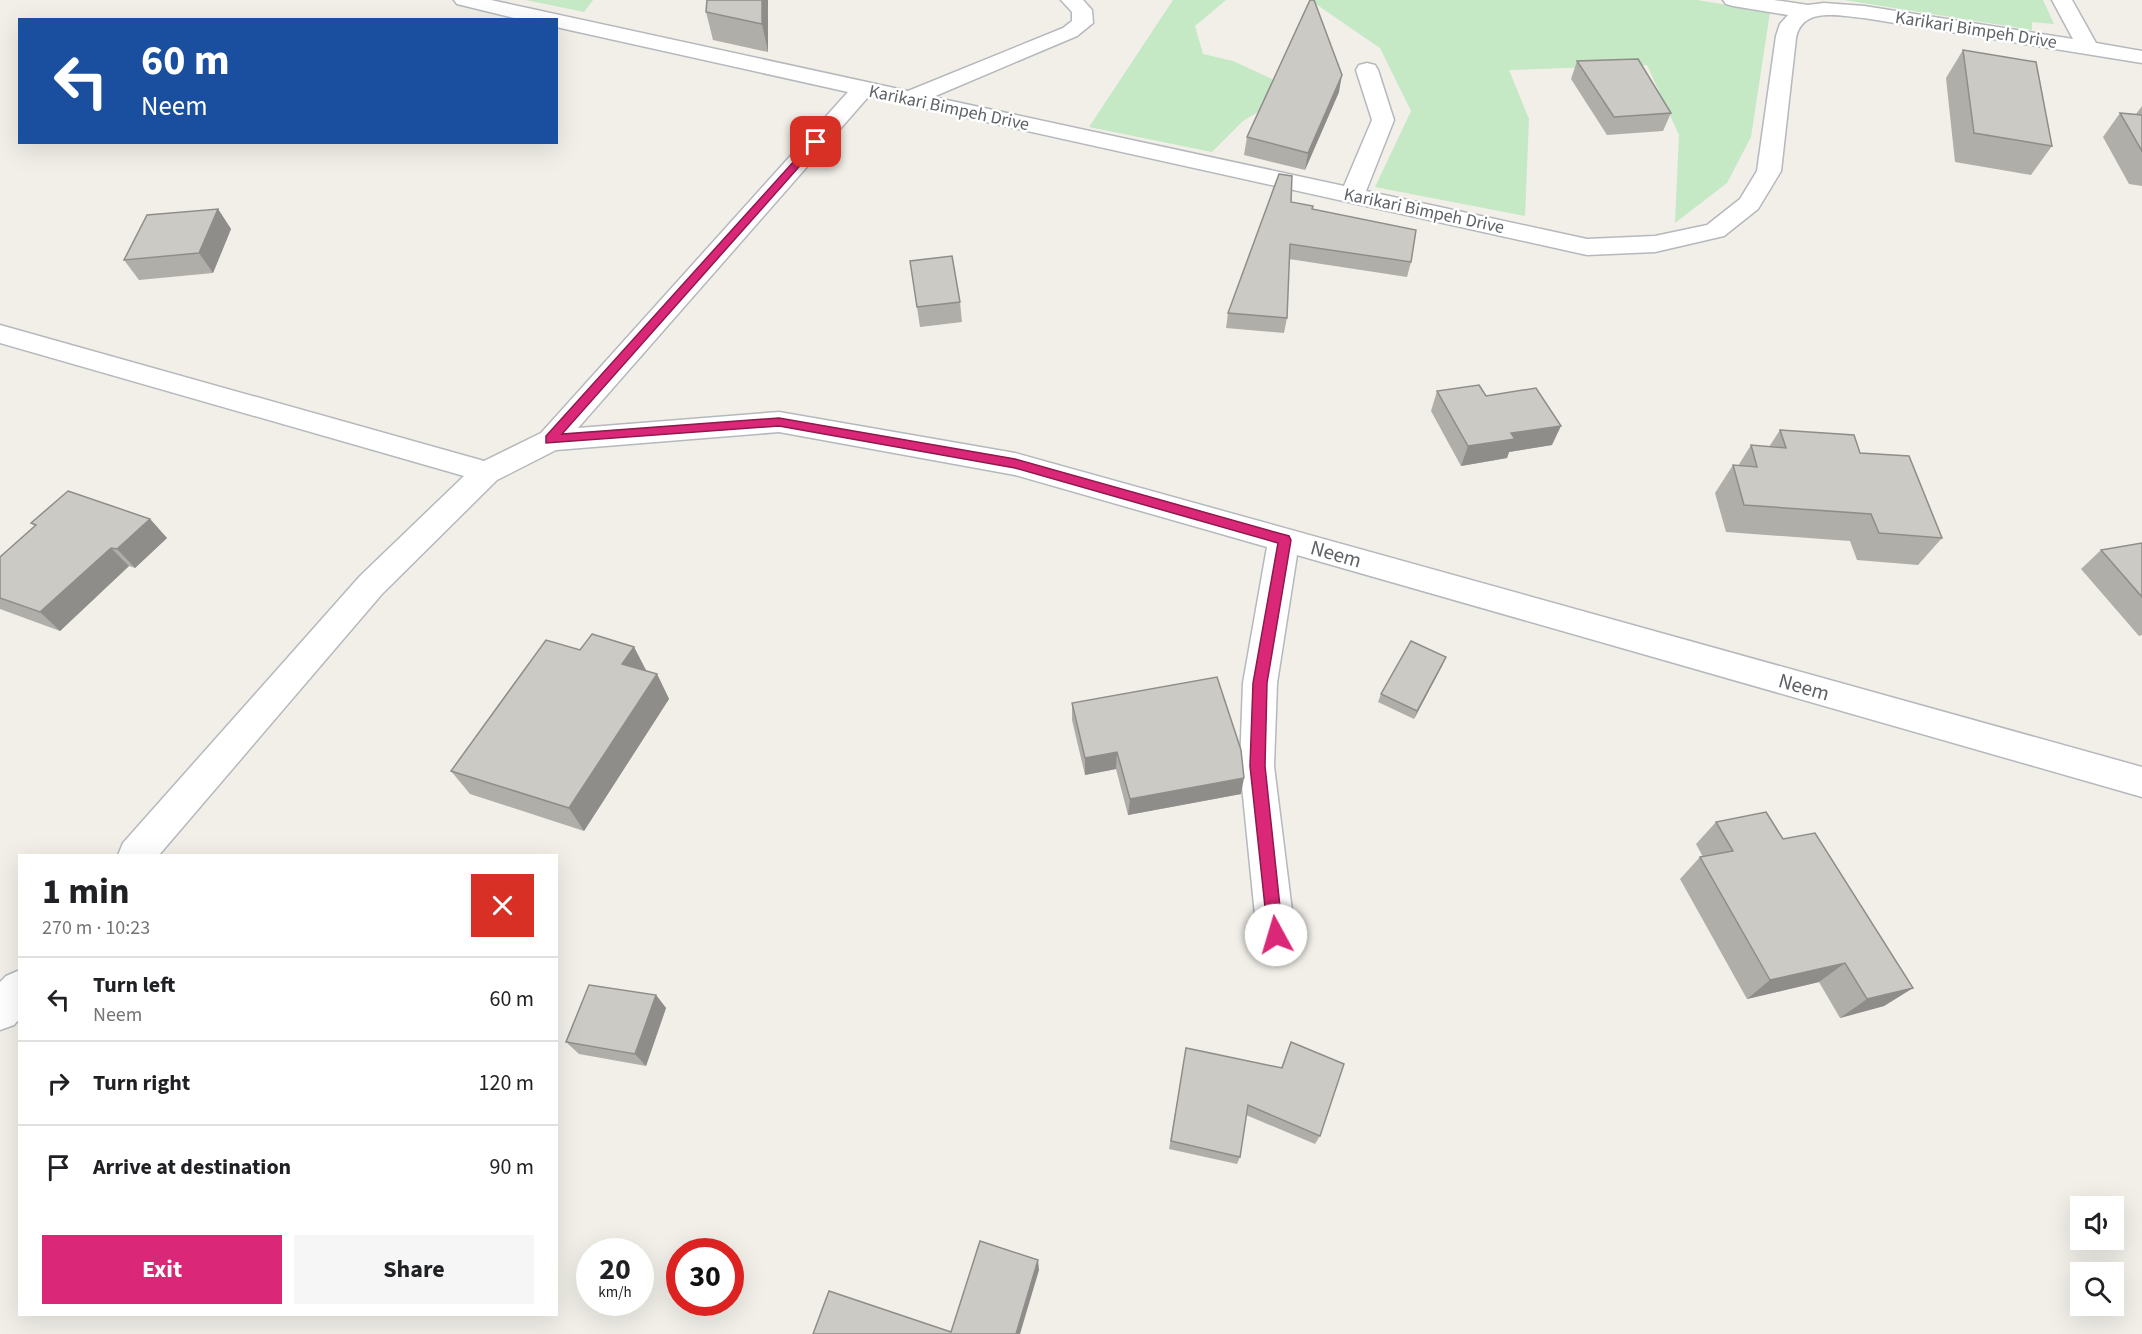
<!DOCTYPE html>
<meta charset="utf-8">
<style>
:root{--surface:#fff;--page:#f6f6f6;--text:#202124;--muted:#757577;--line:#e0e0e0;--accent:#db2777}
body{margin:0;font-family:"Source Sans 3",sans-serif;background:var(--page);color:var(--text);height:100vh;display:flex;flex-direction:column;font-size:22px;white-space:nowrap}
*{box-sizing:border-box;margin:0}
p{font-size:20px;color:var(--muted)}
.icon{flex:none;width:33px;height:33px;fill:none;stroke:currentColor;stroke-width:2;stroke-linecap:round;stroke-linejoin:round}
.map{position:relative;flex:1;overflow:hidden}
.drawer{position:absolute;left:18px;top:854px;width:540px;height:462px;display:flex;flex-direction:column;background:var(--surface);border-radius:0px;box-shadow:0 6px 24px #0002}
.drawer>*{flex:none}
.banner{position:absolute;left:18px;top:18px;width:540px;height:126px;border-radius:0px;box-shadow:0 6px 24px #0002;background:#1a4fa0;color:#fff;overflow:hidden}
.fabs{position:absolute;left:2070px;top:1196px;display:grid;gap:12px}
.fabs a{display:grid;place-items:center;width:54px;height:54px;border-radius:0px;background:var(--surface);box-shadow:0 6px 24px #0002;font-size:30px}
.speed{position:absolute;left:576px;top:1238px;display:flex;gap:12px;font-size:30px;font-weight:700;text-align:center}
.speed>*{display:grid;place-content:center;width:78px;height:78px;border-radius:50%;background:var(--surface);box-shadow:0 6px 24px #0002;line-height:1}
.speed small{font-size:15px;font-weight:400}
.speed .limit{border:9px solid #d22;background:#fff;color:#111}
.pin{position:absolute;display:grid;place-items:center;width:51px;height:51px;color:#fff;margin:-26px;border-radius:12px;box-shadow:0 3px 9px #0006}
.me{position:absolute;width:66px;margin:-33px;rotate:354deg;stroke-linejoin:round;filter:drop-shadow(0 0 4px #0008)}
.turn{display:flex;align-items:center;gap:21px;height:126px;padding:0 24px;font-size:27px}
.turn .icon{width:78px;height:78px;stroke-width:2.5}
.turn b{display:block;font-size:42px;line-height:51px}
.round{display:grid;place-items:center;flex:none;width:63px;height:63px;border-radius:0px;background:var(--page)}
.overview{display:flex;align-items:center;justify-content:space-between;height:102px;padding:0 24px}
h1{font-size:36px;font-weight:700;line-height:45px}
.primary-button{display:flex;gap:12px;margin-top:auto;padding:12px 24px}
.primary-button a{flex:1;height:69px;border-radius:0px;background:var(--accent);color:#fff;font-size:24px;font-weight:700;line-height:69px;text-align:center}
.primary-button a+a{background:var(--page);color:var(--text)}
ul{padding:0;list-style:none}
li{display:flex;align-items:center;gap:18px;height:84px;padding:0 24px;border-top:2px solid var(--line)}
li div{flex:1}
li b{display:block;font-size:22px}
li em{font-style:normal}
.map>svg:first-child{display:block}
</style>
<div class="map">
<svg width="2142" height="1334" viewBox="0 0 2142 1334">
<rect width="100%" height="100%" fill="#f1efe8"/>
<path fill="#c5e8c5" d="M526,0H593L584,12Z
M1173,0H1226L1195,26L1203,54L1233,61L1272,79L1282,97L1243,121L1212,152L1089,127Z
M1310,0H1697L1770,12L1751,137L1727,183L1675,223L1679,135L1647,65L1509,70L1529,119L1525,216L1375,187L1411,111L1380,48Z
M1844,0H2043L2054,24L2032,22V30Z"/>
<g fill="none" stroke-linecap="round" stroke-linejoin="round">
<g stroke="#b5b8bc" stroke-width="3">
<path id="minor" d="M454,0H491L908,91L1063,28L1072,21V12L1061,0H1083L1092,10L1093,23L1077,36L933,97L1344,186L1372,120L1356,70L1359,65L1367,63L1375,65L1378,70L1394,120L1366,191L1587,239L1655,236L1707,225L1740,199L1757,171L1776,36L1780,24L1788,15L1733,6L1726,4L1723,0H1774L1808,5L1824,3L1864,6L2073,39L2052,0H2072L2096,43L2142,51V63L1864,18C1840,16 1802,6 1796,38L1781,171L1758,209L1724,236L1655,252L1587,255L869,96L578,428L779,412L1015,453L2142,767V797L1297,555L1277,683L1274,766L1295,935L1289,948L1276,953L1263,948L1257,935L1240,766L1243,683L1267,547L1015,475L779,432L556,450L497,480L382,594L159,855H118L123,843L360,576L464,476L0,343V325L484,461L541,433L848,92L556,27V20H522L457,4Z
M20,970V1018L14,1025L0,1030V982L6,976Z"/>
</g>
<use href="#minor" fill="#fff" fill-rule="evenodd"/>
</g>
<path fill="#afaea9" d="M707,0H768V52L713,40L706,12Z
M1963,50L2052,146L2031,175L1955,162L1946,78Z
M1577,61L1671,113L1663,131L1607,135L1571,79Z
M1339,92L1305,170L1244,155L1247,137Z
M2142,106V186L2129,184L2103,137L2120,113L2136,114Z
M1291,202L1312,209L1411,262L1407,277L1289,259L1287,318L1284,333L1226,328L1228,313Z
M218,209L231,229L213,273L139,280L124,260Z
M910,261L960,302L962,322L920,327Z
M1437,391L1486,396L1552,445L1509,452L1507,458L1461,466L1431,411Z
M1780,430L1860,453L1942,538L1918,565L1857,560L1850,541L1726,532L1715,493L1733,465L1738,466L1751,445L1769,447Z
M150,519L167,538L135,568L129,566L60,631L0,609V557L35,526L31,523Z
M2142,543V635L2139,636L2081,569L2101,550Z
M634,647L646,671L657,674L669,699L584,831L470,794L451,771L580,650Z
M1442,666L1414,719L1378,702L1381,694Z
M1072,703L1241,794L1128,815L1116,769L1085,775L1072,720Z
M1716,822L1783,839L1913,988L1884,1006L1840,1018L1819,982L1747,999L1680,879L1700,857H1703L1696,844Z
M656,995L666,1008L646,1066L579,1054L566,1042Z
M1291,1042L1320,1136L1315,1144L1246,1115L1240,1157L1237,1164L1169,1149L1186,1048L1281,1068Z"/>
<path fill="#8f8d8a" d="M762,0H768V52L762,24Z
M1342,75L1339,92L1305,170L1308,153Z
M218,209L231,229L213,273L199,253Z
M1561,426L1552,445L1509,452L1507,458L1461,466L1468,446L1511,433Z
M150,519L167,538L135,568L117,549Z
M111,548L129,566L60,631L40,612Z
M634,647L647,672L622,664Z
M1446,657L1442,666L1414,719L1417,711Z
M657,674L669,699L584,831L569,808Z
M1117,752L1116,769L1085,775V758Z
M1244,778L1241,794L1128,815L1130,799Z
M1845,963L1819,982L1747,999L1770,980Z
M1913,988L1884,1006L1840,1018L1867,999Z
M656,995L666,1008L646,1066L635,1054Z
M1038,1260L1039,1270L1020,1334H1016Z"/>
<path fill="#cccac5" stroke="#8f8d8a" stroke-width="1.5" d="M707,0H762V24L706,12Z
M1310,0H1314L1342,75L1308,153L1247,137Z
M1963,50L2036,62L2052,146L1974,133Z
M1638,59L1671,113L1614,117L1577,61Z
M2120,113L2142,115V151Z
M1279,174L1292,176L1291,202L1313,206L1312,209L1416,230L1411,262L1290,244L1287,318L1228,313Z
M218,209L199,253L124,260L147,215Z
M952,256L960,302L917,307L910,261Z
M1479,385L1486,396L1536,388L1561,426L1511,433L1515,439L1468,446L1437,391Z
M1780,430L1854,435L1860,453L1909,456L1942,538L1879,533L1871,514L1744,505L1733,465L1757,467L1751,445L1786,448Z
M68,491L150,519L117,549L111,548L40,612L0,598V557L36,525L31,523Z
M2142,543V597L2101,550Z
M592,634L634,647L622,664L657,674L569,808L451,771L546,640L580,650Z
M1411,641L1446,657L1417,711L1381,694Z
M1217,677L1241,750L1244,778L1130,799L1117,752L1085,758L1072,703Z
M1766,812L1783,839L1815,833L1913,988L1867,999L1845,963L1770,980L1700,857L1733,851L1716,822Z
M589,985L656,995L635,1054L566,1042Z
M1291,1042L1344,1064L1320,1136L1248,1105L1240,1157L1171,1141L1186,1048L1282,1068Z
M980,1241L1038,1260L1016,1334H813L829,1291L951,1332Z"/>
<path fill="#db2777" stroke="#8e194d" stroke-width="1.5" d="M813,140L821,142L562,434L779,418L1015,459L1289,536L1291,540L1267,683L1265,766L1283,935L1281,940L1276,942L1270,940L1268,935L1250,766L1253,683L1278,543L1015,468L779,426L546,443V436Z"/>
<g text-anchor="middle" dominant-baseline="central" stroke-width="5" stroke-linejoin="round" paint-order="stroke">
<g font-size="18" fill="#5f6368" stroke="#fff">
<text transform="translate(1976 30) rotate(9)">Karikari Bimpeh Drive</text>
<text transform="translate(949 108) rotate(12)">Karikari Bimpeh Drive</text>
<text transform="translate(1424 211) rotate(12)">Karikari Bimpeh Drive</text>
</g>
<g font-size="21" fill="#5f6368" stroke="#fff">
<text transform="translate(1336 554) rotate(16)">Neem</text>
<text transform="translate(1804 687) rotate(16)">Neem</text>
</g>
</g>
</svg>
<div class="fabs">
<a><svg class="icon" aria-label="sound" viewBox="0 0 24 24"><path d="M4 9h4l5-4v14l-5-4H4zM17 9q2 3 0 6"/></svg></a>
<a><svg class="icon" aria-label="search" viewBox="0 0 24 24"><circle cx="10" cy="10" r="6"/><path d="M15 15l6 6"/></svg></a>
</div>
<div class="speed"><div>20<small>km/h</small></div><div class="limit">30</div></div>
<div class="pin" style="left:816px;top:142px;background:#d93025"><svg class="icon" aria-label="arrive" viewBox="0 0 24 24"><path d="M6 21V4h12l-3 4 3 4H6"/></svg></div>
<svg class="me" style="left:1276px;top:935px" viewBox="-20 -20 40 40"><circle r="19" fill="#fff"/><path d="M0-13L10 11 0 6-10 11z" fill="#db2777"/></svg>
<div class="banner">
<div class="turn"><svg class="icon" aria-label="left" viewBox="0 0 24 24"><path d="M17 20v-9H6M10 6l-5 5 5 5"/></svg><div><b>60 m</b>Neem</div></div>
</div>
<section class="drawer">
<div class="overview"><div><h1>1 min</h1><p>270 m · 10:23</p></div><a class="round" style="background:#d93025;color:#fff"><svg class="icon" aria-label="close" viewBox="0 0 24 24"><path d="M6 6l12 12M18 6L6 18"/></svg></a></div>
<ul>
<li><svg class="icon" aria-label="left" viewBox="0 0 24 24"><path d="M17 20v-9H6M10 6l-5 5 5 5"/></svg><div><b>Turn left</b><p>Neem</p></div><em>60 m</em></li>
<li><svg class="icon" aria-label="right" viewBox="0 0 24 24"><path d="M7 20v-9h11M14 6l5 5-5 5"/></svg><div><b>Turn right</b></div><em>120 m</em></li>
<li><svg class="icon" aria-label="arrive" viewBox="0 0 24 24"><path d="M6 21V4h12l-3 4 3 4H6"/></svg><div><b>Arrive at destination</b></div><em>90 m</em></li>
</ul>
<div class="primary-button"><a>Exit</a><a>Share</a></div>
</section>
</div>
